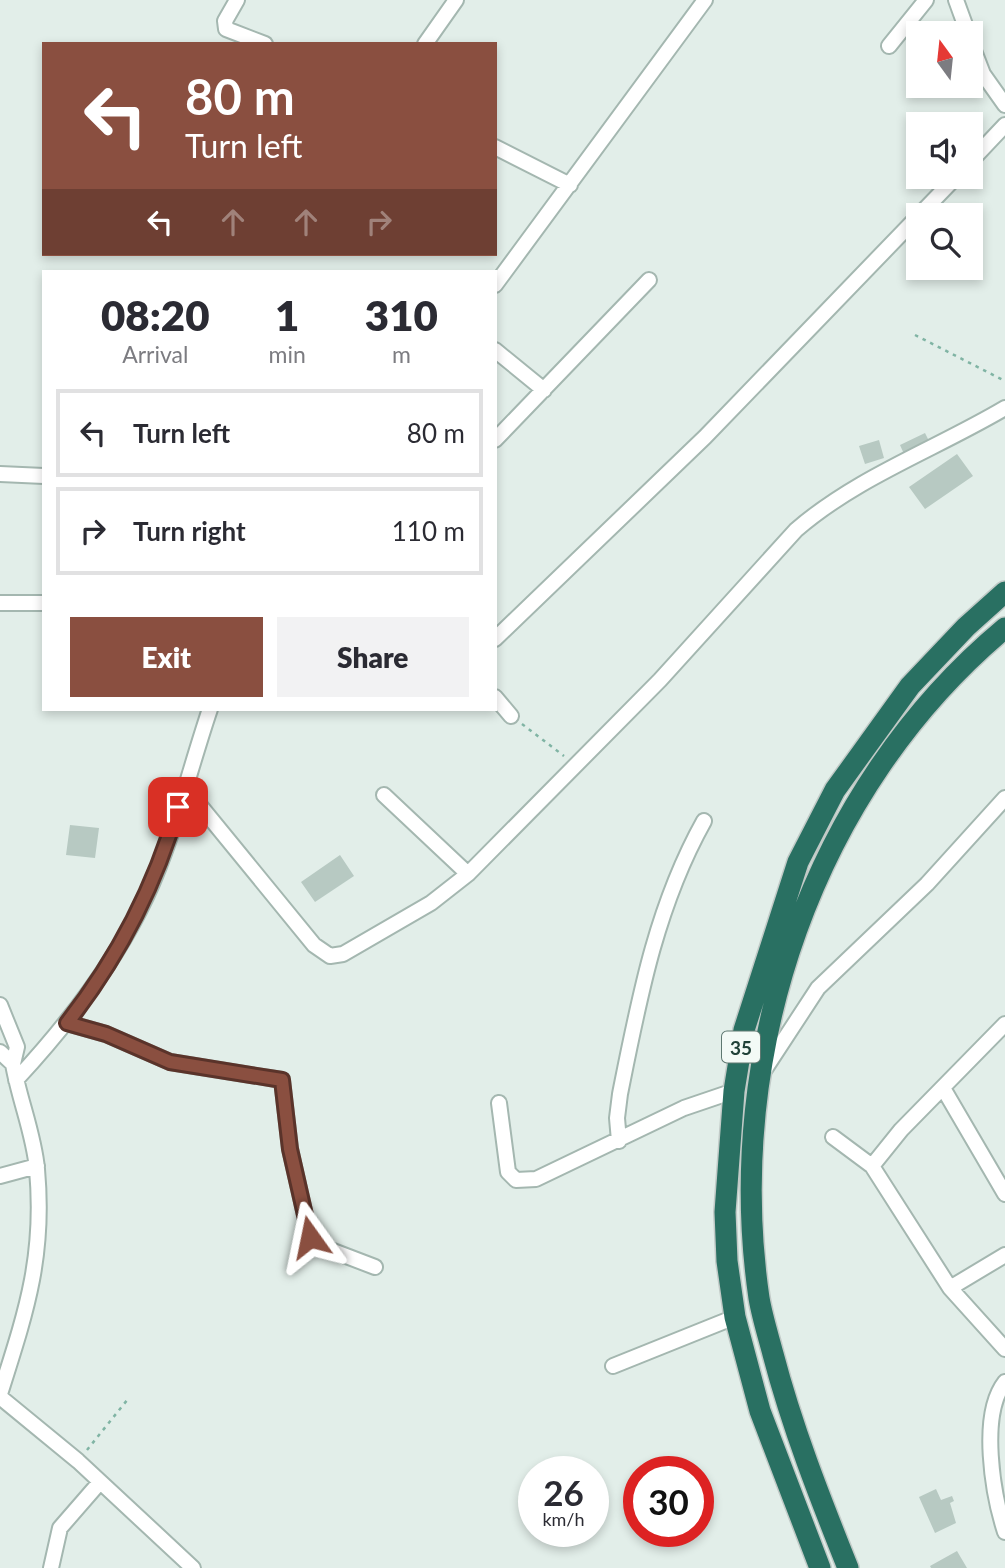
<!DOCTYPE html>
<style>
:root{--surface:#fff;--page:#f2f2f3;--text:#2b2b33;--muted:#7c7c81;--line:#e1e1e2;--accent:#8a4f40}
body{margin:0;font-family:Lato,sans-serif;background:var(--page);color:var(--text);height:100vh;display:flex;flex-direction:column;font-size:26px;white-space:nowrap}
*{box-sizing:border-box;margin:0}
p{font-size:23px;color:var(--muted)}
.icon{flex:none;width:38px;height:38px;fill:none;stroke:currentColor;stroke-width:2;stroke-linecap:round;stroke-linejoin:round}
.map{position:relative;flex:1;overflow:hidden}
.details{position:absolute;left:42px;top:270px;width:455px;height:441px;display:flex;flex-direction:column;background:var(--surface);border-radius:0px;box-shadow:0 4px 10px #0003}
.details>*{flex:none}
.banner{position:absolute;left:42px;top:42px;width:455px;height:214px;border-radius:0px;box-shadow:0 4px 10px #0003;background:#8a4f40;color:#fff;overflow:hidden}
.needle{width:46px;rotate:345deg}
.fabs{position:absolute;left:906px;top:21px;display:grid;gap:14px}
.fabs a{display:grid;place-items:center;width:77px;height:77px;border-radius:0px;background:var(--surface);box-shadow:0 4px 10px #0003;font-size:35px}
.speed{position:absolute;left:518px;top:1456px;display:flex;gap:14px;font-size:35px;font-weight:700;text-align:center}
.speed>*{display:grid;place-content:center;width:91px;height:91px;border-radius:50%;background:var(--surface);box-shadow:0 4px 10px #0003;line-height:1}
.speed small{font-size:18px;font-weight:400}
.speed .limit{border:10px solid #d22;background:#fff;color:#111}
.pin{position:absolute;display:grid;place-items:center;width:60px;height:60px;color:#fff;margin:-30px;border-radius:14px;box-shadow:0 4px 10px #0006}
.me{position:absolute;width:77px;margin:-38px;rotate:348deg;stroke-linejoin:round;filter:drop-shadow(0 0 5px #0008)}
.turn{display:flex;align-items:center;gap:24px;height:147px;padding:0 28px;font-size:32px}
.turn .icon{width:91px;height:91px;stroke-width:2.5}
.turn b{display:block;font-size:49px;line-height:60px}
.lanes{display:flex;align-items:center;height:66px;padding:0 28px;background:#0003;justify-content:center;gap:35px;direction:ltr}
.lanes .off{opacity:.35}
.eta{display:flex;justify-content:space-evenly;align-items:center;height:119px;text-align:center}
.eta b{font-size:42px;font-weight:800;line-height:49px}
.primary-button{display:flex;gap:14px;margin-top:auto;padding:14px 28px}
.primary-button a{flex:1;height:80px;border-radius:0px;background:var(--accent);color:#fff;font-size:28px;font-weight:800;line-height:80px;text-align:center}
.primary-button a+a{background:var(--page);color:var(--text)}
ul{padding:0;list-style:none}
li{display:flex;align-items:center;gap:21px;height:88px;margin:0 14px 10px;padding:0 14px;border:4px solid var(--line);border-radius:0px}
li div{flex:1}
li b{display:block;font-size:26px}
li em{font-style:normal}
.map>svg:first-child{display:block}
</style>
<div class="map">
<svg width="1005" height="1568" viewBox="0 0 1005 1568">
<rect width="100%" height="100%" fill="#e2eee9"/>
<path fill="#b7c9c2" d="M925,433L929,441L904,454L900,445Z
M879,440L884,458L865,464L859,446Z
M957,454L973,476L925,509L909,487Z
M70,825L99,828L95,858L66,855Z
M340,855L354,876L315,902L301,882Z
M936,1489L941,1500L952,1496L954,1501L950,1503L956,1523L935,1533L919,1497Z
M957,1551L967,1568H931L930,1566Z"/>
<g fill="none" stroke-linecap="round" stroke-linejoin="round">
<g stroke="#a4b7b0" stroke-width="18">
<path id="minor" d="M237,0L225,21L226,29L265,44
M956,0L968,33
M971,43L983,74L1005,105
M425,44L456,0
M889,46L926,0
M495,147L570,185
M971,161L1005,125
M495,285L705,0
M495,350L544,390
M495,440L649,280
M0,474L44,476
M0,603H44
M495,639L705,437L956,177
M495,697L511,716
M184,786L314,945L330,956L343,954L431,903L468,874L660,680L796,530C857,477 936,449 1005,408
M384,795L468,874
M0,1005L17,1047L13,1064C19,1099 34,1134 37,1169C45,1257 26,1312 0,1394
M67,1023L106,1034L170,1062L282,1080L290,1149L310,1237L320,1246L375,1267
M0,1052L13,1064
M765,1069L818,988L927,884L1005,798
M16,1080C67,1025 114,965 146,897C174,837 189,771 210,709
M943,1088L1005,1194
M499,1103L508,1172L516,1180L536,1179L684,1108L734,1091
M833,1137L872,1166L950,1288L1005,1349
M619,1141L617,1118L620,1094C639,999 656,907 704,821
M872,1166L901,1130L1005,1024
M0,1176L37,1166
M950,1288L1005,1255
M613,1366L735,1317
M1005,1382C979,1415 993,1495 1005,1532
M0,1397L78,1461L193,1568
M51,1568L60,1528L100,1482"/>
</g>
<g stroke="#c1cac7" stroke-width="24">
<path id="highway" d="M820,1568L760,1411L735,1317L727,1261L725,1212L734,1091L744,1030L798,862L835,790L910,686L966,627L1005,592
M848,1568C820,1498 792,1427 773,1354C768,1335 762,1316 759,1298C723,1052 813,788 1005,628"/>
</g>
<path stroke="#80b4a4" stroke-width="2.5" stroke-dasharray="3.5 5" stroke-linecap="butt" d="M915,335L1005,381
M522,724L564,756
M87,1450L128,1399"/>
<use href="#minor" stroke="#fff" stroke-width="14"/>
<use href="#highway" stroke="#297062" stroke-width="21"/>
</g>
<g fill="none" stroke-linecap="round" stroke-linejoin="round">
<g stroke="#5a332a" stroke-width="18">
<path id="route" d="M178,807C155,886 118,958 67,1023L106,1034L170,1062L282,1080L290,1149L310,1237"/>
</g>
<use href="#route" stroke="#8a4f40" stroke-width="12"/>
</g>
<g text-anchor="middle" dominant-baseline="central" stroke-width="5" stroke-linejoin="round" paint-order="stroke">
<rect fill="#f3faf6" stroke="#5f7871" stroke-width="2" x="722" y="1031.5" width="38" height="31" rx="5"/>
<g font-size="19" font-weight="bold" fill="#204138">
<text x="741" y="1047">35</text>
</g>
</g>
</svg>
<div class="fabs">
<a><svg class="needle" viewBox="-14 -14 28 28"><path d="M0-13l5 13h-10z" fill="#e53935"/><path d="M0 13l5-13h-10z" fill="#7c7c81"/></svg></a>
<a><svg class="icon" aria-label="sound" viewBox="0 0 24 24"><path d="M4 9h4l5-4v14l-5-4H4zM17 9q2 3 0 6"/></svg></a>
<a><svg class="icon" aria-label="search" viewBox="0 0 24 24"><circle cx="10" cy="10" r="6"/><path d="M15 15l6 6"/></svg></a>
</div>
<div class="speed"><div>26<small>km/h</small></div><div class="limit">30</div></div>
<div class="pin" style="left:178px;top:807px;background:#d93025"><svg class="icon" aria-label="arrive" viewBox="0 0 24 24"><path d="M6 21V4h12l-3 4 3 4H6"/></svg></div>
<svg class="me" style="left:310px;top:1237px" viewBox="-20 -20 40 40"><path d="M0-17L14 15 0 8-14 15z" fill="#8a4f40" stroke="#fff" stroke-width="4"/></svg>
<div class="banner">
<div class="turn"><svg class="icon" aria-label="left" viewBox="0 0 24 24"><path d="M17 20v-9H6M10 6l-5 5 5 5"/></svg><div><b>80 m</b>Turn left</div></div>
<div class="lanes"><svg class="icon" aria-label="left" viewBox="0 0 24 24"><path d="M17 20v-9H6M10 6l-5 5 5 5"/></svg><svg class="icon off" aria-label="ahead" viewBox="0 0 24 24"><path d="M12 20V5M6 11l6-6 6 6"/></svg><svg class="icon off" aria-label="ahead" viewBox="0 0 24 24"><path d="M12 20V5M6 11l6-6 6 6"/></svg><svg class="icon off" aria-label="right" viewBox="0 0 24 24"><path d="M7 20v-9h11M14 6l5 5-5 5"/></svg></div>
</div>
<section class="details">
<div class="eta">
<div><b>08:20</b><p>Arrival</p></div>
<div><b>1</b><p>min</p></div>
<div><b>310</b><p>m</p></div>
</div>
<ul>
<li><svg class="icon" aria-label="left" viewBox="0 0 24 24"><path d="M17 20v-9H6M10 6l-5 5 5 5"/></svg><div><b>Turn left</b></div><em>80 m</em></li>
<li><svg class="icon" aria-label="right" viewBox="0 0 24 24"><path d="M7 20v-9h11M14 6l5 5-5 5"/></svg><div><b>Turn right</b></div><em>110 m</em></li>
</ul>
<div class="primary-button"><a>Exit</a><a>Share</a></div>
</section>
</div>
